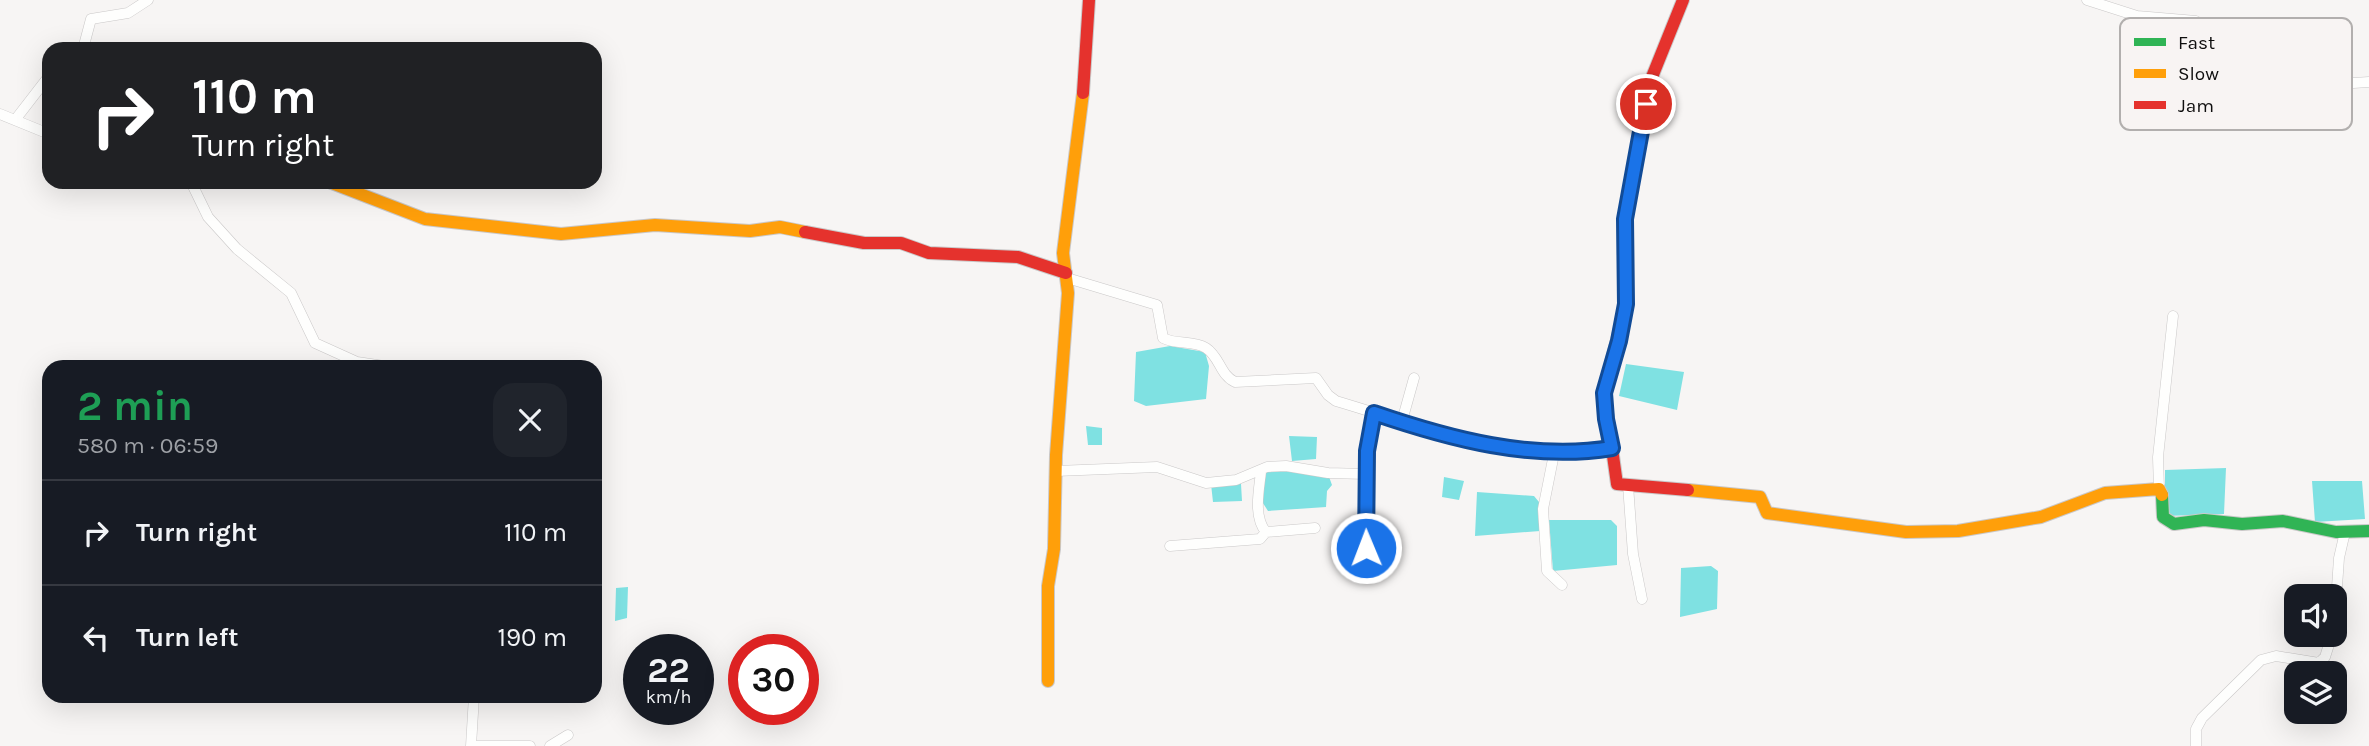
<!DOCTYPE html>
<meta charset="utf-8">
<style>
:root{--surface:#171b24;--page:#20242c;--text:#f1f3f6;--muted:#9ea1a6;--line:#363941}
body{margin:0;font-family:Karla,sans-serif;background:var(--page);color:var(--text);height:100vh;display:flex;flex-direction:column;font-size:26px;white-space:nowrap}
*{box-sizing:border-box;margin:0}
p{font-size:23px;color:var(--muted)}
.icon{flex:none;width:38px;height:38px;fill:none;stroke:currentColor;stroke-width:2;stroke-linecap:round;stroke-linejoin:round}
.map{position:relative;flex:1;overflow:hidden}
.drawer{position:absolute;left:42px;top:360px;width:560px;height:343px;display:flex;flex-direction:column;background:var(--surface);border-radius:21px;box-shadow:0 7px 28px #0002}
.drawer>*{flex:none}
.banner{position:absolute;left:42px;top:42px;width:560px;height:147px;border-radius:21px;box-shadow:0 7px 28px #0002;background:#202124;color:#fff;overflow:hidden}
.controls{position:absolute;left:2284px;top:584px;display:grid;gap:14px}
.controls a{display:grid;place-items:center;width:63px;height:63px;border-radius:14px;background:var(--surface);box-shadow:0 7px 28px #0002;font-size:35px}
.speed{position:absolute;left:623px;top:634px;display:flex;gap:14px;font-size:35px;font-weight:700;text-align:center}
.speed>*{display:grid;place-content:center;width:91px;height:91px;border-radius:50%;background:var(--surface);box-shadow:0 7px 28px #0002;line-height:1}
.speed small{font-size:18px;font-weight:400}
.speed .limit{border:10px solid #d22;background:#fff;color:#111}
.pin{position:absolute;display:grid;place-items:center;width:60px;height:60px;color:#fff;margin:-30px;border:4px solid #fff;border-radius:50%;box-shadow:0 2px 7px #0007}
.me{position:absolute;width:77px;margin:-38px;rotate:359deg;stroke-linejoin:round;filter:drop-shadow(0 0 5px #0008)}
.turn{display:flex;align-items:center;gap:24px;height:147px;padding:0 35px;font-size:32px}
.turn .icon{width:91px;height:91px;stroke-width:2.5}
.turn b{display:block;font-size:49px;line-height:60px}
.round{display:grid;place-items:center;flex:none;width:74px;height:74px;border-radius:21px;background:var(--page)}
.headline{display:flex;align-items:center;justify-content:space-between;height:119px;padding:0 35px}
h1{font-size:42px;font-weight:700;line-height:52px;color:#1e9e55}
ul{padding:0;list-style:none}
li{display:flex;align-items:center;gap:21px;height:105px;padding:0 35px;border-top:2px solid var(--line)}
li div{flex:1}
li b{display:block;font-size:26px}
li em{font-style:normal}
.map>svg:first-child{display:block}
</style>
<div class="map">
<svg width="2369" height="746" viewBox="0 0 2369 746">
<rect width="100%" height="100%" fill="#f7f5f4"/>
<path fill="#7fe1e2" d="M1170,346L1205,352L1209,366L1206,399L1146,406L1134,401L1136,352Z
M1626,364L1684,372L1677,410L1619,396Z
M1086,426L1102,428V445H1088Z
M1289,436L1317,437L1316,459L1292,461Z
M1295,467L1328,474L1332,485L1327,491L1326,507L1268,511L1261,500L1265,471Z
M2226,468L2224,514L2165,516V470Z
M1444,477L1464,481L1459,500L1442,497Z
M2312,481H2362L2365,519L2315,522Z
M1211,484H1241L1242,501L1213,502Z
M1477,492L1534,496L1539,502L1540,531L1475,536Z
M1549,520H1611L1617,526V565L1553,571Z
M1711,566L1718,571L1717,609L1680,617L1681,568Z
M628,587L627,618L615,621L616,588Z"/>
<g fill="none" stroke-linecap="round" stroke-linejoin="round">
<g stroke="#cac8c8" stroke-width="11">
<path id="street" d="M2087,0L2137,16L2196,21L2203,30L2200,54L2209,61L2304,72L2338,84L2369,82
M83,49L91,19L128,13L148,0
M0,114L49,134
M15,120L49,76
M191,182L208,217L237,249L291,293L315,343L357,362L397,368
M1067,278L1157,305L1163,338C1176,345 1193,340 1206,348C1220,357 1220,375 1235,382L1316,378L1328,395L1336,401C1427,428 1517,464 1612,448
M1402,421L1414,378
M1554,454L1543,509L1547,571L1562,585
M1056,471L1157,467L1206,483L1236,480L1267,467L1286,466L1328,473L1366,474
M1261,472C1259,490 1253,517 1266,532
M1628,485L1633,554L1642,599
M2159,489L2158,457L2173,316
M1170,546L1260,539L1266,532L1315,528
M1366,548L1367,451L1374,413
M2334,630L2339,558L2345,532
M471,746L474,696
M477,746H530
M550,746L568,735
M2196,746V729L2202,718L2261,660L2276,656L2319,663L2325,657L2332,635"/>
</g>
<g stroke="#cac8c8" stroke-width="14">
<path id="fast" d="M2162,495L2163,517L2174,524L2204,520L2242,524L2283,521L2336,532L2369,531"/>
</g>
<g stroke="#cac8c8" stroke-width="14">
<path id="slow" d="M329,182L425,219L561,234L655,225L750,231L780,227L805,232
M1688,490L1760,497L1767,513L1906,532L1958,531L2041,517L2105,493L2159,489L2162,495
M1048,681V586L1054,549L1056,455L1068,293L1063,253L1083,93"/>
</g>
<g stroke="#cac8c8" stroke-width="14">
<path id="jam" d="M1683,0L1652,77L1625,219L1626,304L1604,392L1617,484L1688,490
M1083,93L1089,0
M805,232L864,243H901L929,253L1018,257L1066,273"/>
</g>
<use href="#street" stroke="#fefefd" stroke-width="10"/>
<use href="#fast" stroke="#30b455" stroke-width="12"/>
<use href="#slow" stroke="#ff9f0a" stroke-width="12"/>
<use href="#jam" stroke="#e5322d" stroke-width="12"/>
</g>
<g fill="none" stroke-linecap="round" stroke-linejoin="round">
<g stroke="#114b97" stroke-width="18">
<path id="route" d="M1366,548L1367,451L1374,413C1450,439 1532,461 1612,448L1606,419L1604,393L1619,341L1626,304L1625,219L1646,104"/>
</g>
<use href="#route" stroke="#1a73e8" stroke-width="12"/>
</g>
<rect x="2120" y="18" width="232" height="112" rx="10" fill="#f8f4f3" stroke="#b2afae" stroke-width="2"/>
<rect x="2134" y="38" width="32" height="8" fill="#30b455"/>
<rect x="2134" y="69" width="32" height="9" fill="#ff9f0a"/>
<rect x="2134" y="101" width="32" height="8" fill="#e5322d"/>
<g font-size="19" fill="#0f0e0e">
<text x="2178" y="49">Fast</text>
<text x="2178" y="80">Slow</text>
<text x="2178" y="112">Jam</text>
</g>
</svg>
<div class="controls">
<a><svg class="icon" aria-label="sound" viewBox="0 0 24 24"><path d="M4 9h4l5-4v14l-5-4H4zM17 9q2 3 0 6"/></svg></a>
<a><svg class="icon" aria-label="layers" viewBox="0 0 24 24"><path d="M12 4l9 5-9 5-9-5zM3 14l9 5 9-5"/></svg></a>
</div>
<div class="speed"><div>22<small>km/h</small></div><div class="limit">30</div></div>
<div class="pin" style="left:1646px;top:104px;background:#d93025"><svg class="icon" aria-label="arrive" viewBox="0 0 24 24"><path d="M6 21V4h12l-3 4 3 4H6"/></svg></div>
<svg class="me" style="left:1366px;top:548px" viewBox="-20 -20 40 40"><circle r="17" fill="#1a73e8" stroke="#fff" stroke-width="3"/><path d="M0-11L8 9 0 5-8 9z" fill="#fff"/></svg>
<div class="banner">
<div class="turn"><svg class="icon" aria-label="right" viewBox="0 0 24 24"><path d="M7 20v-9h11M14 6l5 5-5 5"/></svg><div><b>110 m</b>Turn right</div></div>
</div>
<section class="drawer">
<div class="headline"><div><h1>2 min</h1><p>580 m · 06:59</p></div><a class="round"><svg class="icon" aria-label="close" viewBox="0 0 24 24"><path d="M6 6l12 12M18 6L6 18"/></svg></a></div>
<ul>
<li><svg class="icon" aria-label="right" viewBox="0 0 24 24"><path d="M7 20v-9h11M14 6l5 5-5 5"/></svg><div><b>Turn right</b></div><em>110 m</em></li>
<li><svg class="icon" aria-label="left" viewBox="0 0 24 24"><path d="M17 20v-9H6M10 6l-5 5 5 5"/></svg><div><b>Turn left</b></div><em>190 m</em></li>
</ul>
</section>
</div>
